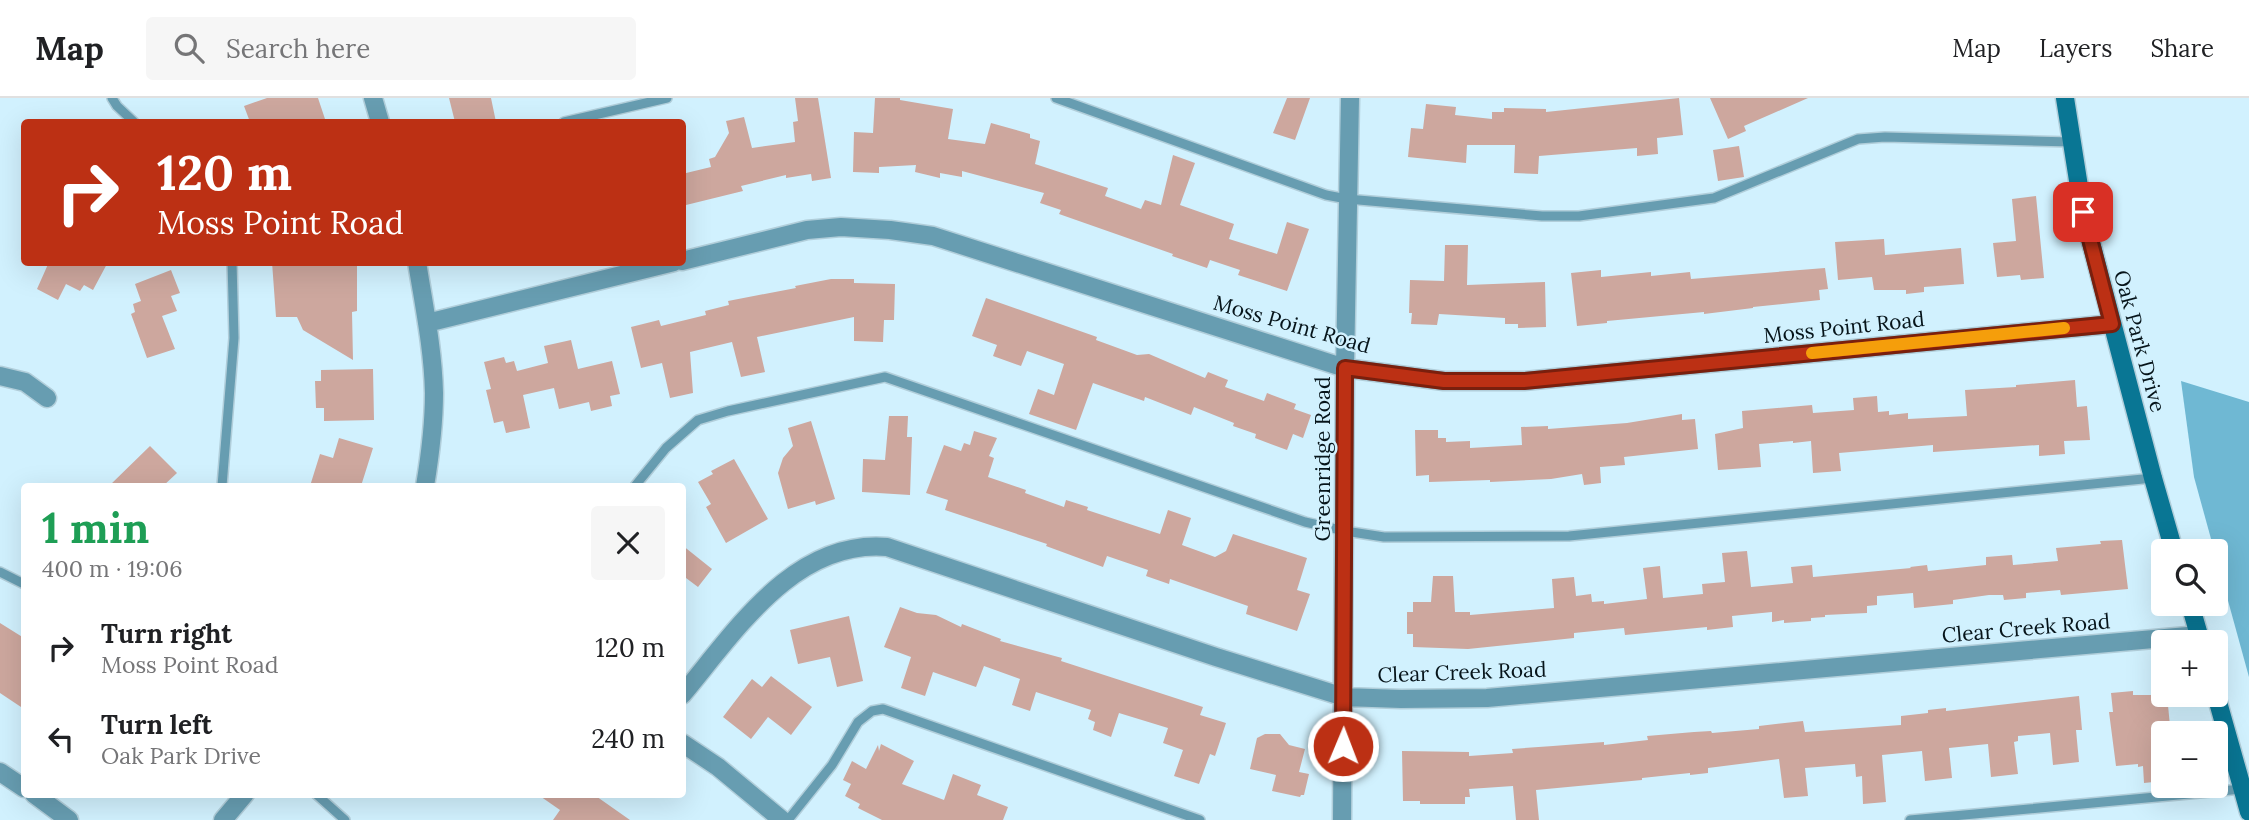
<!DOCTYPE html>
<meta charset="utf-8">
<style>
:root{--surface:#fff;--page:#f6f6f6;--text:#202124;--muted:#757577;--line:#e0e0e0}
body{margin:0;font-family:Lora,serif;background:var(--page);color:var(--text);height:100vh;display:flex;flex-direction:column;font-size:26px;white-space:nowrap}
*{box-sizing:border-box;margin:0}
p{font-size:23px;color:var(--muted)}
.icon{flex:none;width:38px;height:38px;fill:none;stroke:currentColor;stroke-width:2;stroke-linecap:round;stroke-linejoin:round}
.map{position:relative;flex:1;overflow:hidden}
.details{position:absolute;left:21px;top:385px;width:665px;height:315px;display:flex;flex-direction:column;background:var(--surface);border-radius:7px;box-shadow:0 7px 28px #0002}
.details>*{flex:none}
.hud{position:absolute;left:21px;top:21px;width:665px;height:147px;border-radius:7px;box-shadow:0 7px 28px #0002;background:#bc3014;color:#fff;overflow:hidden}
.controls{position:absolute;left:2151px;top:441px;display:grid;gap:14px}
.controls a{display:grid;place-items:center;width:77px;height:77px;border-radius:7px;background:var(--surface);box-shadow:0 7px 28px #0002;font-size:35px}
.pin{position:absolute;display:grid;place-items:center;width:60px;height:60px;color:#fff;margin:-30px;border-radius:14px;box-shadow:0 4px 10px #0006}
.me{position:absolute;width:77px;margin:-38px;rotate:1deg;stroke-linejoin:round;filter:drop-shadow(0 0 5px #0008)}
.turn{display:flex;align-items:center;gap:24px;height:147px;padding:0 21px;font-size:32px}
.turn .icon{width:91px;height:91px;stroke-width:2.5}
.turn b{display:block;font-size:49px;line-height:60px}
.round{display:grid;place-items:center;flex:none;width:74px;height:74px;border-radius:7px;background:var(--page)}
.overview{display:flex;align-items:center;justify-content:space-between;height:119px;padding:0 21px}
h1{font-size:42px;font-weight:700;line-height:52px;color:#1e9e55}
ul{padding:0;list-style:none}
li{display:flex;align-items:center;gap:21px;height:91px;padding:0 21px}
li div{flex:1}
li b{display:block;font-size:26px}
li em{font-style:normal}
header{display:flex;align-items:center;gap:42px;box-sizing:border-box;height:98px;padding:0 35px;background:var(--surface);border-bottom:2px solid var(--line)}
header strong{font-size:33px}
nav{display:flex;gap:38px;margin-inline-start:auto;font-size:24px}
.search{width:490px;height:63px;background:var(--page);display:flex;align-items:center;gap:18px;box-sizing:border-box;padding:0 24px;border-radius:7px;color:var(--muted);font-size:26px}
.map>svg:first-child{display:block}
</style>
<header>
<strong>Map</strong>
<div class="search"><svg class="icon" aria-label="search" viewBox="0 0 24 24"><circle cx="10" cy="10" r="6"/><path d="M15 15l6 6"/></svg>Search here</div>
<nav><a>Map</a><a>Layers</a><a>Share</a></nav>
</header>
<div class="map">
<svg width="2249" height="722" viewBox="0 0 2249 722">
<rect width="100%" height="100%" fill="#d1f1fe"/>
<path fill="#6fb8d3" d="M2181,283L2249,304V579L2194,379Z"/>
<path fill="#cda79e" d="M267,0H318L326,24H250L244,8Z
M449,0H491L496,24H455Z
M795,0H818L831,80L812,83L811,76L786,80V77L741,88L743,93L682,108V76L711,69L709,61L715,59L729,35L726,23L744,19L752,50L795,44L793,24L798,23Z
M875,0H900V2L953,11L948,41L985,46L991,25L1030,36V40L1040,43L1035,66L1108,90L1105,98L1141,111L1145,102L1161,107L1173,57L1195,65L1180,107L1234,126L1229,141L1277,156L1287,124L1309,131L1287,193L1238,177L1240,172L1210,162L1207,170L1172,158L1173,156L1059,116L1061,112L1040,105L1044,95L962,73V79L940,75V80L915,74L916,67L879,69V75L853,74L854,34L873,35Z
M1287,0H1310L1295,42L1273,35Z
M1679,0L1683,37L1657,40L1658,56L1637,58V50L1539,58L1538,76L1514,75L1515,47H1467L1466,65L1408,59L1411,30L1423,31L1426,6L1456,9L1455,17L1492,21V14H1504V10L1546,11V14Z
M1710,0H1808L1744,28L1746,33L1728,41Z
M1739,48L1744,79L1718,83L1713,52Z
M2036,98L2044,180L2021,182L2020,177L1997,179L1993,145L2016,143L2012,101Z
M1884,141L1885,157L1961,150L1964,186L1924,189V194L1906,196V192H1874L1872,179L1838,182L1835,144Z
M1445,147H1468L1467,187L1545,184L1546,229L1518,230V226H1505V220L1439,216L1437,227L1411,226L1412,215H1409L1410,182L1444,183Z
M49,164H108L93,192L84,187L80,193L66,186L58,202L37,191Z
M272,164H357V213L352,214L353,262L303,232L297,219H276Z
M1825,170L1828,191L1819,192L1820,202L1753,209V210L1704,216V214L1607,223V225L1577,228L1571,175L1601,172V179L1651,174V178L1690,174L1691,181Z
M171,172L180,195L171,198L177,213L162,218L175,251L147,260L131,216L135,214L133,206L141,203L135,186Z
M831,181H854V185L895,186L894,222H884L883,244L854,243V219L757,239L765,274L741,279L732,244L690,254L693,295L670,300L662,265L641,270L631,229L659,222L661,228L706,217L705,213L729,207L728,203L796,190L795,188Z
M986,200L1097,239L1096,242L1137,257L1149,256L1205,280L1208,274L1228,282L1225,289L1264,303L1267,295L1296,306L1294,311L1311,317L1303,340L1293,336L1287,352L1255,340L1256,336L1233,328L1234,325L1194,309L1191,317L1145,299L1144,303L1093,285L1076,332L1029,316L1038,291L1054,297L1064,266L1027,253L1021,268L993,258L997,247L972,238Z
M571,242L578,271L612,263L620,296L610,298L612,308L591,313L589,304L559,311L554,290L523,297L530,330L506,335L503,323L494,325L486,292L491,291L484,264L504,259L506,265L514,263L517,273L548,265L544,248Z
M373,271L374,322L324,323V310H316L315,283H321V272Z
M2075,282L2077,309L2087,308L2090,342L2064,343L2065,356L2039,358V347L1933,354V347L1839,355L1841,373L1813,375L1811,343L1793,345V343L1759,346L1761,369L1718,372L1715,336L1743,330L1742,313L1812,307L1813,315L1854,312L1853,300L1877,298L1878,314L1889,313V317L1908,315V321L1967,318L1965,292L2016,289V287Z
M1682,316V322L1695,321L1698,351L1624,359L1625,367L1600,369L1601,385L1584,387L1582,376L1551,381L1490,384V382L1429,384V377L1416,378L1415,332H1438V340H1446V344L1470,343V350L1522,347L1521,329L1548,328V331L1627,325Z
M889,318H908L907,339H912L910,397L862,394L863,361L885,362Z
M811,323L835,401L816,407L815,403L788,411L778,375L783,360L793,348L788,330Z
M974,333L997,340L989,358L994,360L988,379L1026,392L1025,395L1064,409L1066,402L1088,409L1087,412L1160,436L1168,412L1191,420L1182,447L1215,459L1226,453L1233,436L1307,460L1297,492L1310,496L1297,533L1246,516L1248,508L1170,481L1169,486L1146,478L1148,472L1107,458L1103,469L1046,448L1047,446L945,412L948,402L926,395L944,347L961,353L964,345L970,347Z
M339,340L373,350L361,388H310L320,356L333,360Z
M150,348L177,375L163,388H109Z
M734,361L768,421L726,445L706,409L711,406L698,384L713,376L711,373Z
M2122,442L2128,491L2061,497L2060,492L2026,495V500L2004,502L2003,497H1989L1953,502V506L1914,510L1913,495L1877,498V507L1867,508V515L1825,517V519L1811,520V523L1784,525V522L1772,524V514L1732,518L1733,529L1707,532V529L1625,537L1624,530L1574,535V540L1468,551L1413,549V536H1407V514H1413V504H1431L1433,478H1453L1455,514H1470V517L1554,510L1552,481L1574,479L1576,498L1591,496L1592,504L1604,503V506L1647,501L1643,470L1660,468L1663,500L1703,496L1702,486L1725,484L1722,455L1747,453L1751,489L1793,485L1791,469L1812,467L1813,479L1911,470L1910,469L1927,467L1928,473L1986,467V459L2012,457L2013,467L2058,463L2056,450L2101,446L2100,443Z
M682,447L712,471L698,489L682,477Z
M900,509L917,515L936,517L961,529L962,526L1001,541L1000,543L1062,560L1061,563L1203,609L1200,617L1226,625L1215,658L1210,656L1199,686L1174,678L1183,652L1163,645L1168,630L1119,615L1111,639L1093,632L1095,624L1088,621L1091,612L1036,594L1030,613L1012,607L1020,581L984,568L976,589L933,574L925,598L901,590L911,559L884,549Z
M849,518L863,583L837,589L830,559L798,566L790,532Z
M0,525L24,540V611L0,595Z
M771,578L812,609L791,637L768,619L751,641L723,619L752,581L762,589Z
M2133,593V597H2167L2170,628L2159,629L2163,683L2144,685L2143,668L2138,669V666L2116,668L2109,614H2113L2111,595Z
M2079,598L2082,632H2076L2079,664L2053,667L2050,635L2018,638V643L2014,644L2018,676L1991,679L1988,646L1949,650L1952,680L1925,683L1922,653L1882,657L1886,704L1863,706L1862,678L1856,679L1855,666L1805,670L1808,698L1784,700L1779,661L1708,670V675L1690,677V675L1642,680V682L1536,692L1539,722H1516L1513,688L1469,691L1470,699H1465V706H1420V703H1403L1402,653L1469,654V658L1513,655L1512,651L1553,648L1604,644V647L1648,642L1647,638L1694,634L1711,633L1712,635L1759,631V628L1803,623L1805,634L1901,627V618L1928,615V612L1946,610V613Z
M1265,636H1280L1289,647L1305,651L1299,674L1309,676L1304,697H1301L1300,699L1272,693L1276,677L1250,671L1257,640Z
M881,646L914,663L902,686L944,702L953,676L981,687L977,697L1008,709L1003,722H882L858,710L860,706L845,698L851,686L843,682L852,663L866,671L878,647L879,653Z
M537,696H593L630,722H553L560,712Z"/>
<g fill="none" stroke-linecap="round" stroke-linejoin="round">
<g stroke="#b1ceda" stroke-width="12">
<path id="lane" d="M112,0L117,8L134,24
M1056,0L1326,97L1347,101L1542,118H1579L1714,100L1858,41L1885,39L2071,44
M564,24L667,0
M222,388L234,240L232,164
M635,388L666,350L698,322L728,313L885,279L1305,424L1345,433L1384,439L1569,438L2153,380
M0,474L24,486
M316,696L345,722
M788,722L832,667L858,624L872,613L883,611L1200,722
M1910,722L2242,691"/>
</g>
<g stroke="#b1ceda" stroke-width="21">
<path id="street" d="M373,0L380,24
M682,163L807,132L841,129L890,132L933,138L1345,270L1444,283H1524L2112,226
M417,164C424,208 433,251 434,295C434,327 430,358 425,388
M427,225L674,164
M0,278L25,284L47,300
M682,597C735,534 794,441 887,449L1216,559L1344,599L1401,601L1487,600L2199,537
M682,645L718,669L782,722
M0,674L24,690
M34,696L69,722
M223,722L245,696
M1342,722L1345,270L1350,0"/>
</g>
<g stroke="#b1ceda" stroke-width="21">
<path id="secondary" d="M2065,0L2083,114L2153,380L2174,453
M2190,506L2201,544
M2216,597L2249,714"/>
</g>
<use href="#lane" stroke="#679db1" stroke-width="9"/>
<use href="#street" stroke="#679db1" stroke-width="18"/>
<use href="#secondary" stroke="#097694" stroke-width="18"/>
</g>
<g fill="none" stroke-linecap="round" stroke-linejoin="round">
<g stroke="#7a1f0d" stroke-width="18">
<path id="route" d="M1343,648L1345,270L1444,283H1524L2112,226L2083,114"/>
</g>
<use href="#route" stroke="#bc3014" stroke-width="12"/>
<path stroke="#f59e0b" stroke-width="12" d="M1812,255L2064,230"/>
</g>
<g text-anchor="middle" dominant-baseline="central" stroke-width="5" stroke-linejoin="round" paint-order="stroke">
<g font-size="21" fill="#06141a" stroke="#d1f1fe">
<text transform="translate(1292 226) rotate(16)">Moss Point Road</text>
<text transform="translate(1844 229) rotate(-6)">Moss Point Road</text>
<text transform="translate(2140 243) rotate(75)">Oak Park Drive</text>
<text transform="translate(1322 361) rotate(-90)">Greenridge Road</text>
<text transform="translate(2026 530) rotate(-5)">Clear Creek Road</text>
<text transform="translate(1462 574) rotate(-2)">Clear Creek Road</text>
</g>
</g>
</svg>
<div class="controls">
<a><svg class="icon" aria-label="search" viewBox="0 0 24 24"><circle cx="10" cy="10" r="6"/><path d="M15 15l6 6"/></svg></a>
<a>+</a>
<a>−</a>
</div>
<div class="pin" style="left:2083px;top:114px;background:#d93025"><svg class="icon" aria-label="arrive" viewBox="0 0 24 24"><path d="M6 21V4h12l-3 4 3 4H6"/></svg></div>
<svg class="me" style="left:1343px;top:648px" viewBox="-20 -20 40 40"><circle r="17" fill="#bc3014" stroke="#fff" stroke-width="3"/><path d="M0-11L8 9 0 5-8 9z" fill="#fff"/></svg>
<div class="hud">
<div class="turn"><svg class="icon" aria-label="right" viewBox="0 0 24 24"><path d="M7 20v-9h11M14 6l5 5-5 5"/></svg><div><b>120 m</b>Moss Point Road</div></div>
</div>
<section class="details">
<div class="overview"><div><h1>1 min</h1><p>400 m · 19:06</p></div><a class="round"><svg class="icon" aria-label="close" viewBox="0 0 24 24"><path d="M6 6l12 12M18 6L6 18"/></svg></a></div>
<ul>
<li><svg class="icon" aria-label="right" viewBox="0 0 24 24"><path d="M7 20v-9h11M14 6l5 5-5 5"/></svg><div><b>Turn right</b><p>Moss Point Road</p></div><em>120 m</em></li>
<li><svg class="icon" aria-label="left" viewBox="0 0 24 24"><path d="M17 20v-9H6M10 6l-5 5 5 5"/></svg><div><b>Turn left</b><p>Oak Park Drive</p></div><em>240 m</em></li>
</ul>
</section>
</div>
